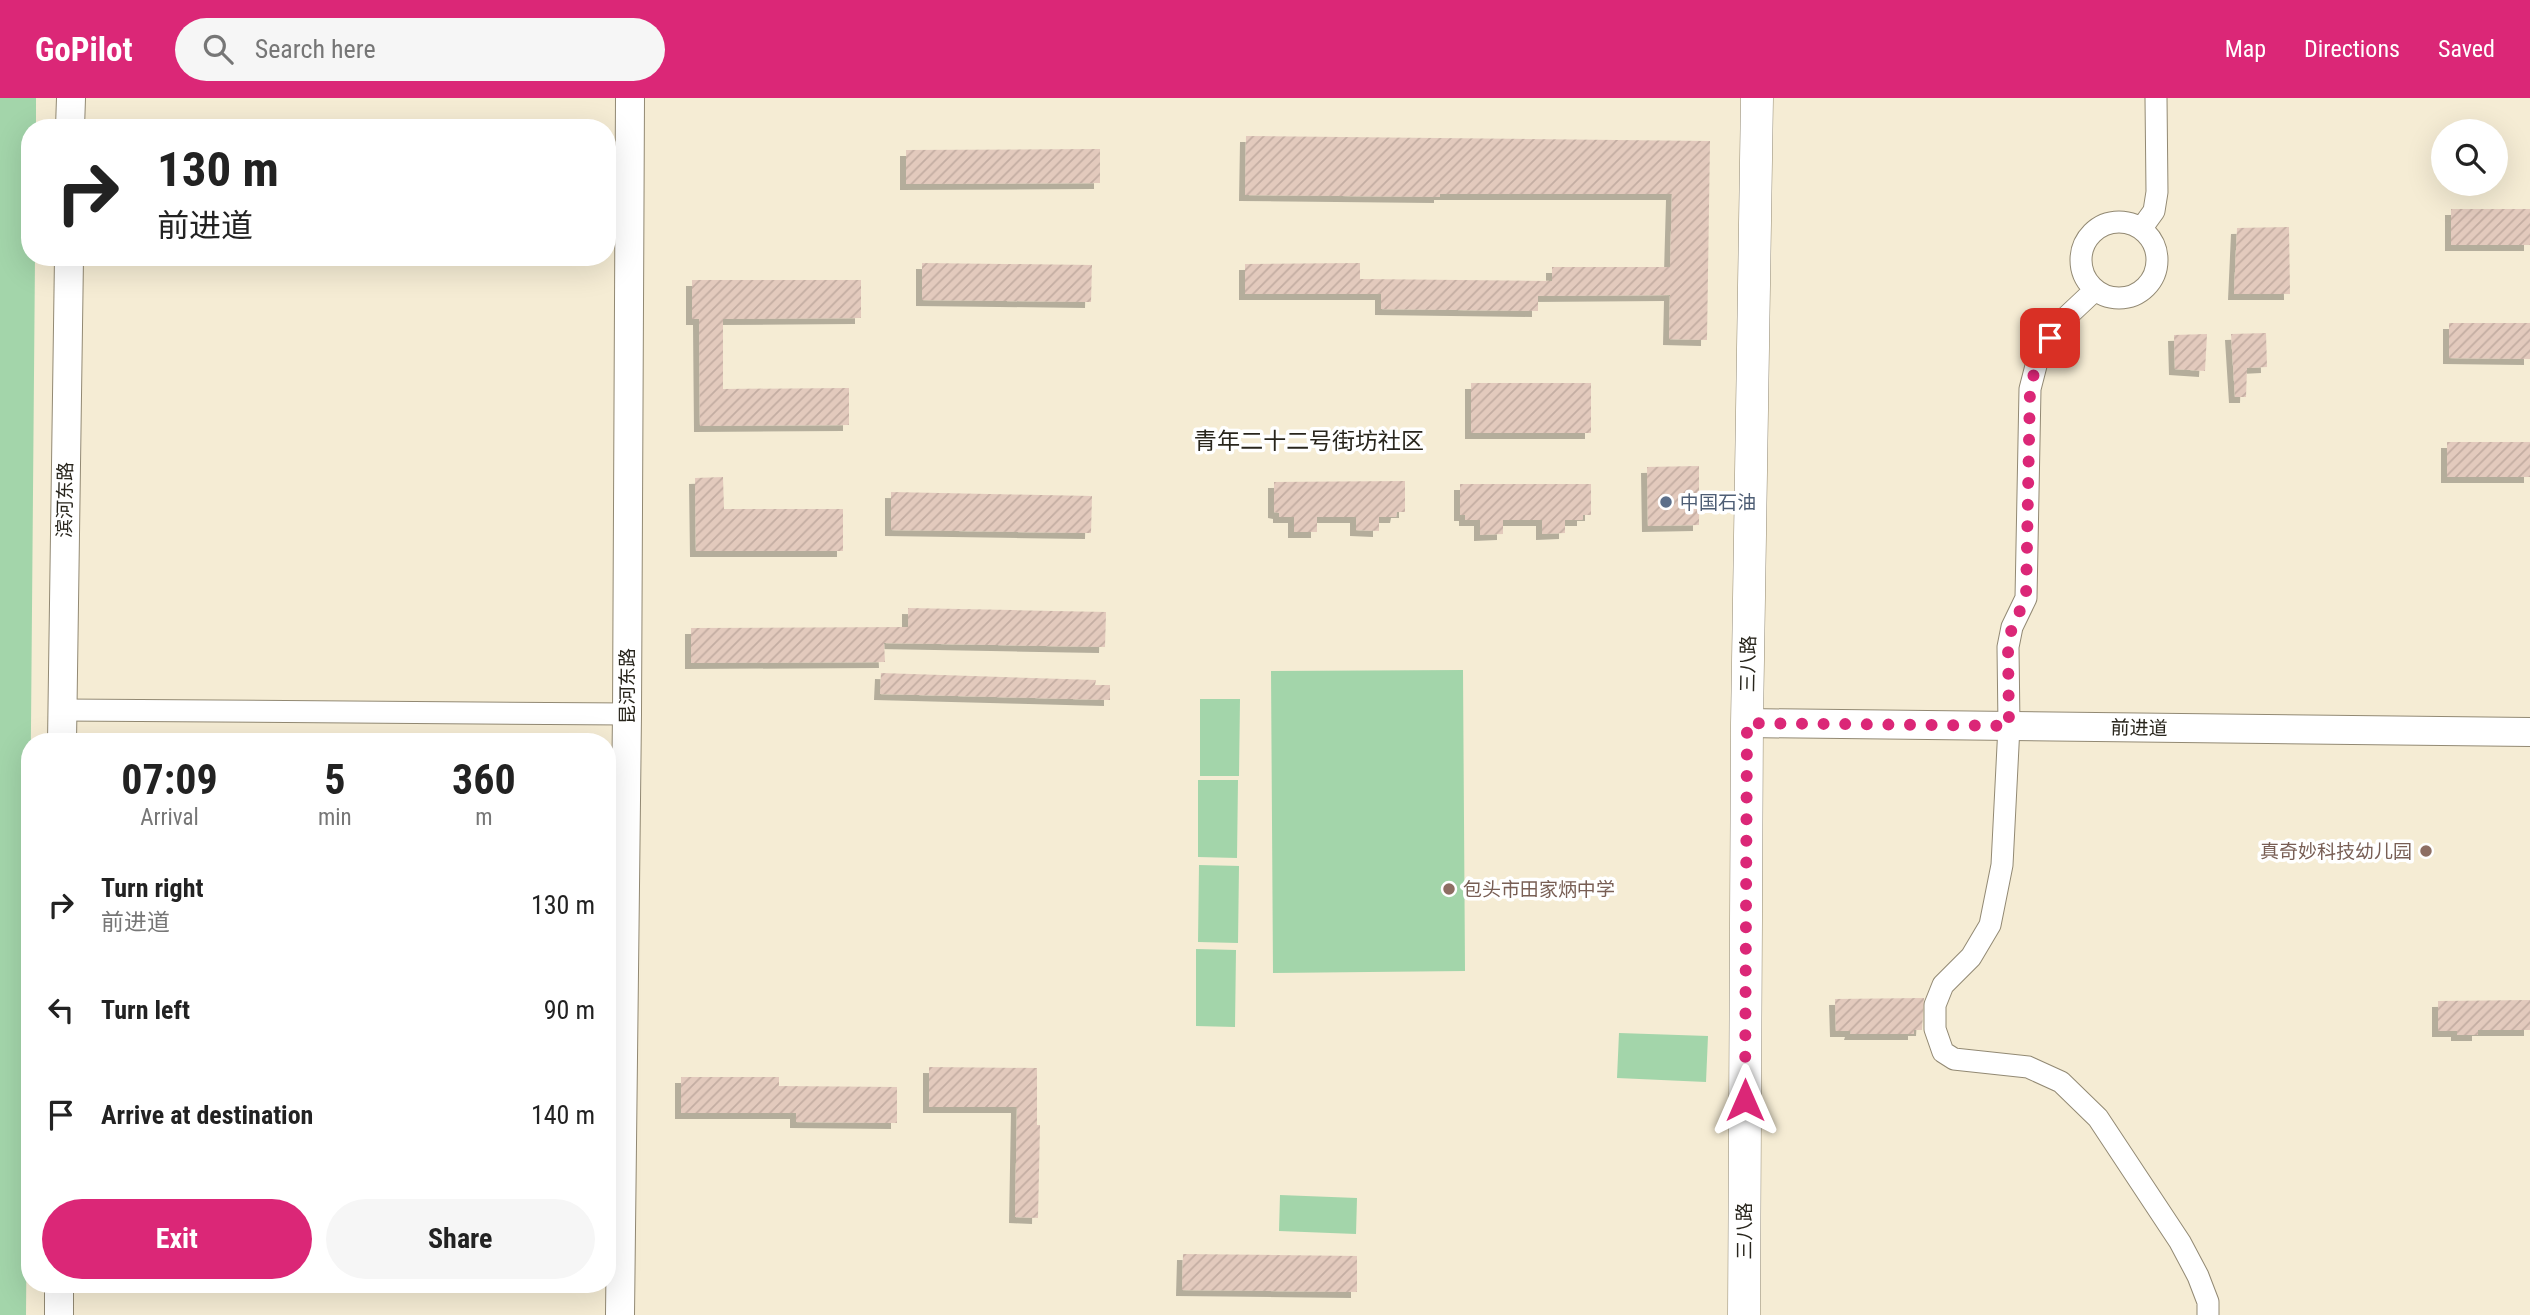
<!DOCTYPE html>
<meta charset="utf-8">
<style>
:root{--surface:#fff;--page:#f6f6f6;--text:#222;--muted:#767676;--accent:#db2777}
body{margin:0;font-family:"Roboto Condensed","Noto Sans SC",sans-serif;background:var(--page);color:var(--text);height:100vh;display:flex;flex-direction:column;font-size:26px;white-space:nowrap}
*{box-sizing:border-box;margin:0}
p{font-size:23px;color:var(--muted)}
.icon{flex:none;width:38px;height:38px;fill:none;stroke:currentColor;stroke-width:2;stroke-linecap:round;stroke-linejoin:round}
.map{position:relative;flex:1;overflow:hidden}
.side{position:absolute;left:21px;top:635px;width:595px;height:560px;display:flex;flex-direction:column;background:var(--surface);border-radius:28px;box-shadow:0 7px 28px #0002}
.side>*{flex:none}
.hud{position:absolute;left:21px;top:21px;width:595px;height:147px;border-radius:28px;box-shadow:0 7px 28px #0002;background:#fff;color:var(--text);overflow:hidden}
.buttons{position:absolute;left:2431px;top:21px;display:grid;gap:14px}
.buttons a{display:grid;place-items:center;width:77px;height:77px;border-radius:50%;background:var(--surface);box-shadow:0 7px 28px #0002;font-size:35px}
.pin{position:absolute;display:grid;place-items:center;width:60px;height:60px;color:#fff;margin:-30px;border-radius:14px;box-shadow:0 4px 10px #0006}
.me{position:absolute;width:77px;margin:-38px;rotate:0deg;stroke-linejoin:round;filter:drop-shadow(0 0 5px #0008)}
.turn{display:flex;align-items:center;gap:24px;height:147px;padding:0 21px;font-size:32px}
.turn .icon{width:91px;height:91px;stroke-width:2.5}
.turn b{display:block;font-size:49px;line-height:60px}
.eta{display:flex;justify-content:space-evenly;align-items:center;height:119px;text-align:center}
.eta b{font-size:42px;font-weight:700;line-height:49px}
.action{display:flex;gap:14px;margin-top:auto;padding:14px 21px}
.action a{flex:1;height:80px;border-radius:42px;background:var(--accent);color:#fff;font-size:28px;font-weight:700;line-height:80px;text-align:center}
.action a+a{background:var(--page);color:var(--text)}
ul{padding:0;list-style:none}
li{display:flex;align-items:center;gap:21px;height:105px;padding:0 21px}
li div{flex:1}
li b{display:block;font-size:26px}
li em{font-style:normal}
header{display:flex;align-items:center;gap:42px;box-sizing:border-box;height:98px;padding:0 35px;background:var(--accent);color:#fff}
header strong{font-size:33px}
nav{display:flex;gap:38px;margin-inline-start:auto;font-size:24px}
.search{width:490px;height:63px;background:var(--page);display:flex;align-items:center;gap:18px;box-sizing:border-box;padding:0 24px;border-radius:38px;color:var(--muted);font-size:26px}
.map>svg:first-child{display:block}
</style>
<header>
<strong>GoPilot</strong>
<div class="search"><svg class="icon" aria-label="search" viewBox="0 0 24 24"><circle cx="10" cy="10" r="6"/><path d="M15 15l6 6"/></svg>Search here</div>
<nav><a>Map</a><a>Directions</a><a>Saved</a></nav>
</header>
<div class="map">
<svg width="2530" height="1217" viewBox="0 0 2530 1217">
<defs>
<pattern id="building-hatch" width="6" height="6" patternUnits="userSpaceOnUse" patternTransform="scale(1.75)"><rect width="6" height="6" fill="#e3cabd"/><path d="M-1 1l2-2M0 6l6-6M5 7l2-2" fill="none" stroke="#c3ada2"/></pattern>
<filter id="shadow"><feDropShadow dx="-6" dy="6" stdDeviation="0" flood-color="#0004"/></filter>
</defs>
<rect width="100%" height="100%" fill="#f5ecd4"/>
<path fill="#a3d5aa" d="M0,0H36V30H30V159H35L26,1217H0Z
M1463,572L1465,873L1273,875L1271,573Z
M1200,601H1240L1239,678H1200Z
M1198,682H1238L1237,760L1198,759Z
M1199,767L1239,768L1238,845L1198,844Z
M1196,851L1236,852L1235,929L1196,928Z
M1619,935L1708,938L1706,984L1617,980Z
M1280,1097L1357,1100L1356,1136L1279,1133Z"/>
<path fill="url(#building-hatch)" filter="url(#shadow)" d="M1246,38L1710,43L1707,242L1669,241L1670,197L1538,198V213L1381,211V196H1245V166L1360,165V181L1552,183V169H1670L1672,96H1440V99L1245,97Z
M1100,51V85L906,86V52Z
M2451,111H2530V147H2451Z
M2289,129L2290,196H2234L2237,130Z
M922,165L1092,167L1091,204L922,202Z
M692,182H861V220L723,221V291L849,290V327L700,328L699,221H692Z
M2449,225H2530V261L2449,260Z
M2266,235L2267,269L2247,270L2246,299H2235L2231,236Z
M2207,236L2205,273L2175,271L2174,237Z
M1471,285H1591V335H1471Z
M2447,344H2530V379H2447Z
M1699,368V427L1648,428L1647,369Z
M723,379L724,411H843V453H696L695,380Z
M1405,383V414H1397L1396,419H1379V433L1356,432V419H1317V434H1294V419H1279V415L1274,414V384Z
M1460,386H1591V417H1583V422H1565V435L1542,436V422H1503V436L1480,437V422H1465V417H1460Z
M891,394L1092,398L1091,435L891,432Z
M908,510L1106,514L1105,549L884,545L885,564L691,565V530L908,529Z
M881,575L1096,582L1095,587H1110V602L880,596Z
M1924,900L1922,932H1914V936H1850L1851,933H1836L1835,901Z
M2530,902V932H2478V937H2457V933H2438V903Z
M929,969L1037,970V1027H1040L1038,1120L1015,1119L1017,1009H929Z
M681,979H779V988L897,989V1025L796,1024V1015H681Z
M1183,1156L1357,1158V1194L1182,1192Z"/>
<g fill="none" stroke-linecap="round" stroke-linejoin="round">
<g stroke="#928973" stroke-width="23">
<path id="minor" d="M2081 162a38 38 0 1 1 76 0a38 38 0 1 1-76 0Z
M2141,131L2154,113L2157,94L2156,0
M2095,192L2061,224L2039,256L2030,291L2026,500L2012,529L2008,549L2009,628L2002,767L1990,827L1971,859L1943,887L1935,907V931L1943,954L1954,961L2028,969L2061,984L2098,1020L2180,1144L2198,1178L2208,1204V1217
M62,612L627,616"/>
</g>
<g stroke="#928973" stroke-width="30">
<path id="tertiary" d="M70,30L71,0
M1747,625L2530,634
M62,644L69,159
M59,1217V1186
M620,1217L627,616L630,0"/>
</g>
<g stroke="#928973" stroke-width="33">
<path id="secondary" d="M1744,1217L1747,625L1757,0"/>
</g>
<use href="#minor" stroke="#fff" stroke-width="21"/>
<use href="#tertiary" stroke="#fff" stroke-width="28"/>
<use href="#secondary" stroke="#fff" stroke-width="32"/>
</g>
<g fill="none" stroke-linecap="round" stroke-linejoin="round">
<path stroke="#db2777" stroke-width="12" stroke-dasharray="0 21.6" d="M1745,1002L1747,625L2009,628L2008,549L2012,529L2026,500L2030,291L2039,256L2050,240"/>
</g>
<circle fill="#5c6f8a" stroke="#fff" stroke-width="2.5" cx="1666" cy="404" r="7"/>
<g fill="#8d6e63" stroke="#fff" stroke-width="2.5">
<circle cx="2426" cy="753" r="7"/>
<circle cx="1449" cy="791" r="7"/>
</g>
<g text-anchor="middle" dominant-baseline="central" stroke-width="7" stroke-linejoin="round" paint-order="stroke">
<g font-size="19" fill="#28251c" stroke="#fff">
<text transform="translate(65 402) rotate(-89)">滨河东路</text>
<text transform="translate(1748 566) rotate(-89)">三八路</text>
<text transform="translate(627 588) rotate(-90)">昆河东路</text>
<text transform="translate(2139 630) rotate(1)">前进道</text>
<text transform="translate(1744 1133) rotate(-90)">三八路</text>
</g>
<g font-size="19" fill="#4e5e75" stroke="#fff" text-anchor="start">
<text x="1680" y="404">中国石油</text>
</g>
<g font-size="19" fill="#785e54" stroke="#fff" text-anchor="end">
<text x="2412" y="753">真奇妙科技幼儿园</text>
<text x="1463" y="791" text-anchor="start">包头市田家炳中学</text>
</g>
<g font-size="23" fill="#28251c" stroke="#fff">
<text x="1309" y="343">青年二十二号街坊社区</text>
</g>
</g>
</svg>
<div class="buttons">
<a><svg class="icon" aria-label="search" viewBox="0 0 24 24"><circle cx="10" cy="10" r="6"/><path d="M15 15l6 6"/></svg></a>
</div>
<div class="pin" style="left:2050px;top:240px;background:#d93025"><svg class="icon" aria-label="arrive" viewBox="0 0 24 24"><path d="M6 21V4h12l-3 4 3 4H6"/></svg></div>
<svg class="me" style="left:1745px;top:1002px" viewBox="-20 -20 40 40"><path d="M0-17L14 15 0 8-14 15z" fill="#db2777" stroke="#fff" stroke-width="4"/></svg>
<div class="hud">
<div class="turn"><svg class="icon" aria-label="right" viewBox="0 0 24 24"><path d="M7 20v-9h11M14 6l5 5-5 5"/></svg><div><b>130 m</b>前进道</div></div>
</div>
<section class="side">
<div class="eta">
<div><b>07:09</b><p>Arrival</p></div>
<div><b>5</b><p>min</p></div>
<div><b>360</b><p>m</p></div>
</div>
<ul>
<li><svg class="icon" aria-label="right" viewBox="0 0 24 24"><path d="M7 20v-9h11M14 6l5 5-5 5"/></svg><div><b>Turn right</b><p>前进道</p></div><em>130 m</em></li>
<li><svg class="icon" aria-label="left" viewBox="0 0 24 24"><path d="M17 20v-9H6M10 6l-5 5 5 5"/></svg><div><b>Turn left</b></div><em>90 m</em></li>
<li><svg class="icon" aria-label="arrive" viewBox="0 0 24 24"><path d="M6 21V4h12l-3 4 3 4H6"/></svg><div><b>Arrive at destination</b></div><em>140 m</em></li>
</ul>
<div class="action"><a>Exit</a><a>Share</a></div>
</section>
</div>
